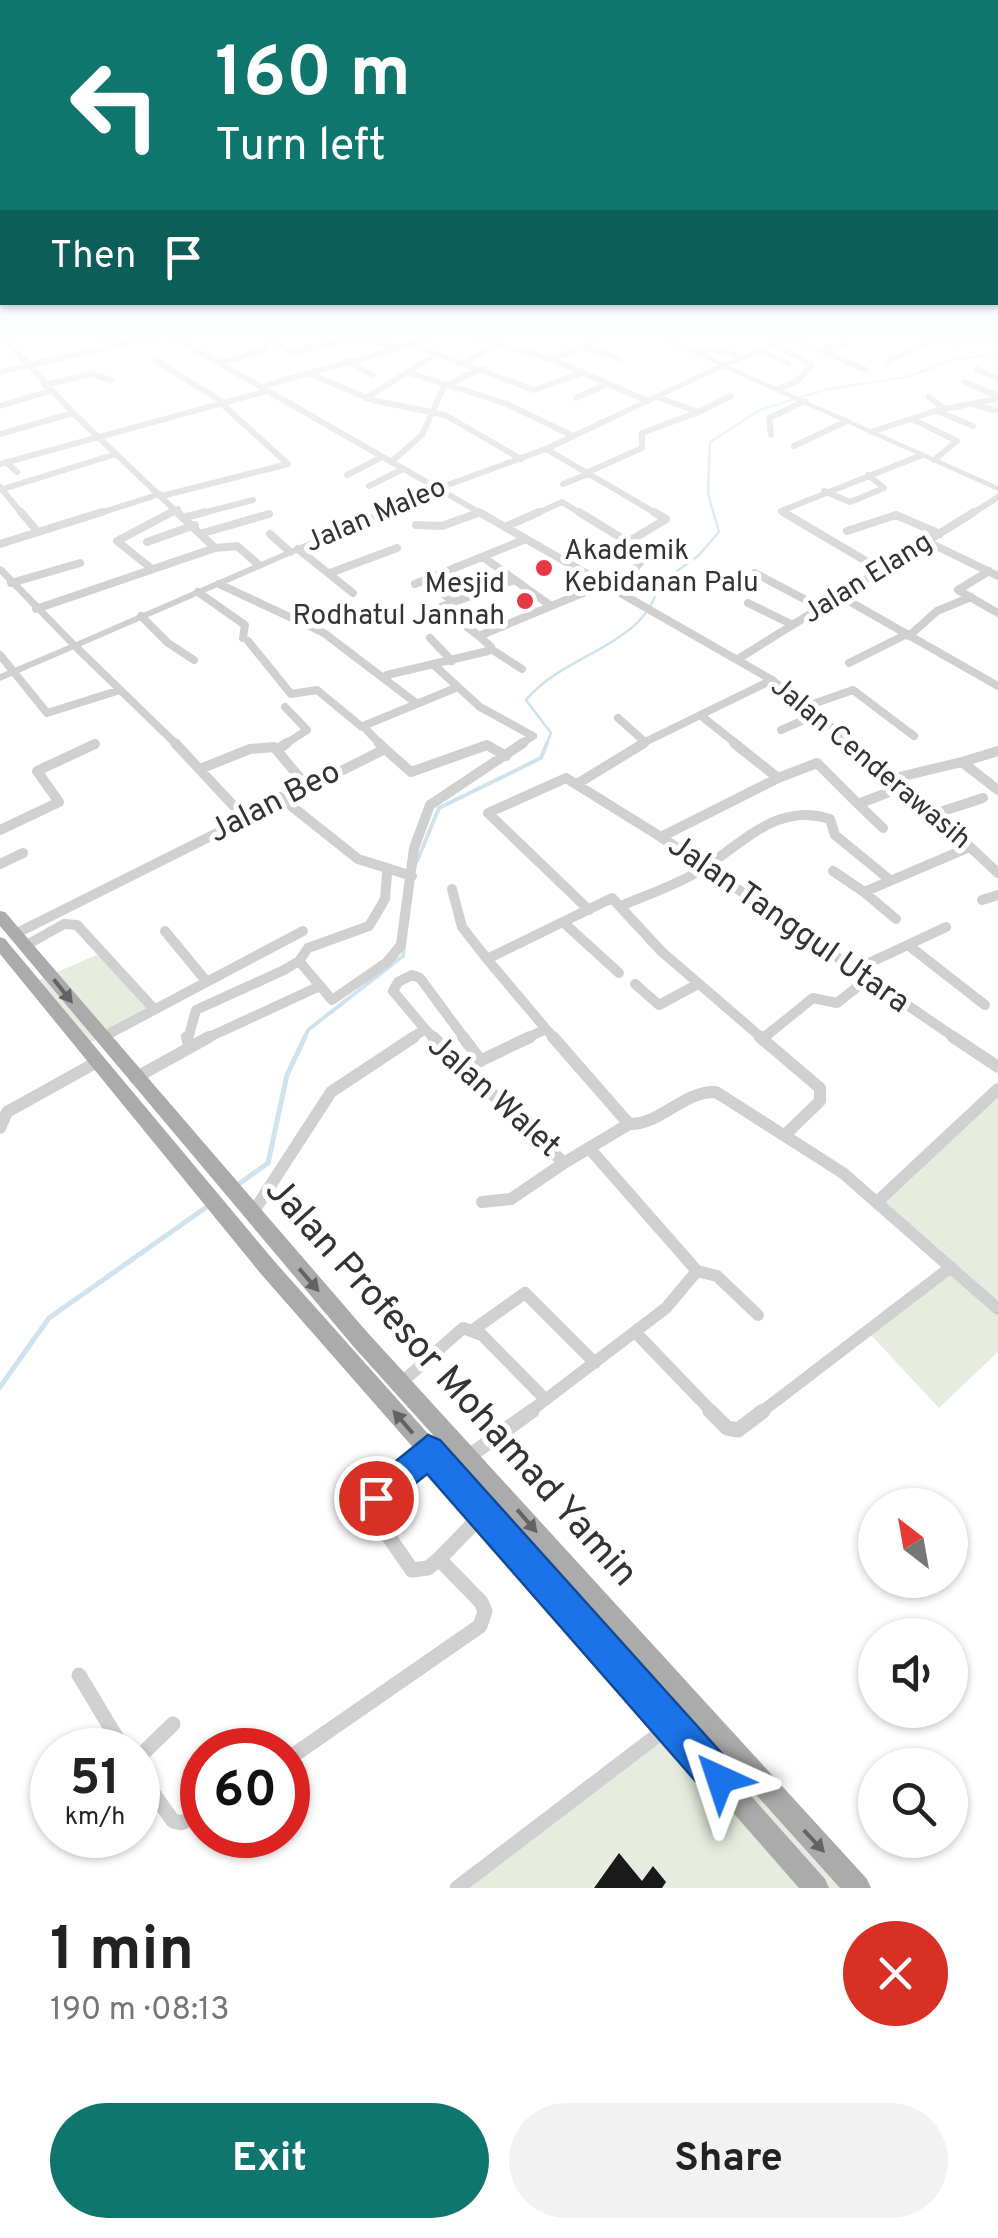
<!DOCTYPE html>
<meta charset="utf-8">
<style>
:root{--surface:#fff;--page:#f2f2f2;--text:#222;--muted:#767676;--accent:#0f766e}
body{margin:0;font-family:Overpass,sans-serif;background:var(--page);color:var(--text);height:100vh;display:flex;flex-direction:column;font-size:38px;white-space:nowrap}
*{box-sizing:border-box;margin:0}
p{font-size:32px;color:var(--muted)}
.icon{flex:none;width:55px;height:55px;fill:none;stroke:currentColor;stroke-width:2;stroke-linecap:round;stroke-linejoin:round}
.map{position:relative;height:1888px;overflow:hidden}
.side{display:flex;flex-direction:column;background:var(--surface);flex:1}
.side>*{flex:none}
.banner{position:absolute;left:0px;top:0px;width:1000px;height:305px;box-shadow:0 2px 8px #0004;background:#0f766e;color:#fff;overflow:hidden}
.needle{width:65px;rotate:329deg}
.tools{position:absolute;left:858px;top:1488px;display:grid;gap:20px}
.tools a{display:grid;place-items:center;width:110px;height:110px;border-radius:50%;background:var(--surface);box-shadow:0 2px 8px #0004;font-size:50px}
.speed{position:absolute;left:30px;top:1728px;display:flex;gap:20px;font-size:50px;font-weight:700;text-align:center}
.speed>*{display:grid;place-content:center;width:130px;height:130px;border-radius:50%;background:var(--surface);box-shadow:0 2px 8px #0004;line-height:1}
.speed small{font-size:25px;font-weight:400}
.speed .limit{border:15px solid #d22;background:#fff;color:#111}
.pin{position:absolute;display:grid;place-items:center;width:85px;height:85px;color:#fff;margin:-42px;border:5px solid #fff;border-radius:50%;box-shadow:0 2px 10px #0007}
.me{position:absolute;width:110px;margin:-55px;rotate:318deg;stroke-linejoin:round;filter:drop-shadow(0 0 8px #0008)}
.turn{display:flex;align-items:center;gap:35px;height:210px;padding:0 50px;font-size:45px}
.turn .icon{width:130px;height:130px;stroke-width:2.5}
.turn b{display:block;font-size:70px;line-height:85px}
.then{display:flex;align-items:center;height:95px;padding:0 50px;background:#0003;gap:20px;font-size:38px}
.round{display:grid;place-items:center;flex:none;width:105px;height:105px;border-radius:52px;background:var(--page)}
.head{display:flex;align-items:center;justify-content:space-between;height:170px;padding:0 50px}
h1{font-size:60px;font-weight:700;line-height:75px}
.action{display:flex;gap:20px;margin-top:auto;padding:20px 50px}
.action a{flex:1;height:115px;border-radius:60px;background:var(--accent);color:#fff;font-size:40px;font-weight:700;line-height:115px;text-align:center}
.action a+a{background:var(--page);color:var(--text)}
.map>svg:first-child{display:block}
</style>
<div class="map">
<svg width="998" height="1888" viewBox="0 0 998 1888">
<rect width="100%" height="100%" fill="#fff"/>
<path fill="#e6ecdf" d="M101,953L150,1011L107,1039L81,1043L39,980Z
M998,1091V1352L939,1408L868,1332L951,1268L874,1201Z
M700,1714L858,1888H459Z"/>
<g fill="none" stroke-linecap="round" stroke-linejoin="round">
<path stroke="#cfe2ee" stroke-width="2.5" d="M546,745L551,733L526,700C566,652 645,647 659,584L698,556L719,532L708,494L710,442L760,410L827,389L907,377L956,359L998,354"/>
<path stroke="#cfe2ee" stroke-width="4" d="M417,861L439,808L541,758L547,743
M304,1039L308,1030L403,956L404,945"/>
<path stroke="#cfe2ee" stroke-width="5" d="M236,1186L268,1163L287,1075L305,1037
M0,1387L49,1318L208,1206"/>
</g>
<path fill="#1a1a1a" d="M619,1853L642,1881L653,1866L666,1882L662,1888H594Z"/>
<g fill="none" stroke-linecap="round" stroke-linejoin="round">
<path stroke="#d0d0d0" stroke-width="6" d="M96,332L112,346
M165,332L484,515
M261,332L291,352L369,336
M458,332L553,360L648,401
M715,332L732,336L744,332
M756,332L782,343
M918,332L957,343L998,338
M363,333L397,350
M0,334L73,413L180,515
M794,338L866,370
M412,345L534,390L582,373
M776,345L812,365L796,382L778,389
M583,346L619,359
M823,350L848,343
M761,351L789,364
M699,353L712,349L745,357
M347,360L373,375
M553,360L610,332
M156,361L223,402
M889,361L937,338
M465,362L497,343
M220,363L264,350
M977,369L998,379
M0,372L169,333
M407,372L507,404L573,436
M308,373L372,400L445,415L521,459
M964,382L998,396
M45,385L90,374L111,380
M261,387C321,368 384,356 441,332
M929,397L944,409
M366,398L432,357
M576,398L607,384
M975,405L998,411
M0,406L50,391
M937,411L973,426
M699,412L731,396
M912,419L957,441L934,460
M871,432L938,410L998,399
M0,434L73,413
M771,435L769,418L805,401
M794,446L847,421
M546,449L659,515
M6,462L17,472
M391,462L422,435L444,386L484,368
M0,464L267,391
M586,473L642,448V433L699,412L657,397
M347,475L382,457
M563,484L588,474
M369,486L403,469
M0,487L23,515
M3,489L116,454
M824,491L850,502L884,488L868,475
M162,496L288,464L221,403
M94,515L160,494
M167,515L178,509
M195,515L253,500
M473,515L478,513
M533,515L562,502L583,515
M787,515L781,511L922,455
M970,515L998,497"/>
<path stroke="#d0d0d0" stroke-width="8" d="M21,512L38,532L102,512
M177,512L215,548
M479,512L772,680L854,745
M579,512L628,542L666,519L654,512
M783,512L881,570
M186,517L205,512
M416,525L442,526L478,513
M505,527L539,512
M847,531L896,515L940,534
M203,533L269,514
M270,534L290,552
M147,542L195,525
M928,542L998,576
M0,544L38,532
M298,549L353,593
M483,557L551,606
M152,569L117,541L172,512
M989,571L958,590L998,613
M330,573L397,548
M755,573L821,608
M425,580L454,602
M11,583L80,563
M219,584L324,633L416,703
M415,584L526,539
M608,588L630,575L646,555L628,542
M198,592L245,625L243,638
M840,596L998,686
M748,603L793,625
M36,609L215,548L237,546L259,565
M141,616L168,643L194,660
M479,636L441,607L514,580
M909,636L937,611L971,597
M430,638L452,661
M248,641L291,694L317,690L362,727
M75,646L177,745
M491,649L522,669
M0,655L47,713L117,691
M738,659L974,512
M849,663L907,634
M387,675L488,651L491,647L479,636L602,585
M458,687L480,707L533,736L519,745
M807,706L853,690L914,736
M700,715L738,745
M618,718L645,742
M781,730L818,714
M284,745L307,730L285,707
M381,745L363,726L458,687L434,665
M639,745L772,680"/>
<path stroke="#d0d0d0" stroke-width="10" d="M175,743L244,817
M851,743L905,786L998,873
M278,749L287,743
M385,749L411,772L487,745L506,756
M998,751L962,762L998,790
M200,769L250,749L274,747L305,784
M778,778L817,763L858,804L905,786
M895,778L962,762
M577,784L644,743
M280,797L358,859L412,876
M858,804L883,828
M934,814L983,798
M0,830L59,802L37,771L95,744
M661,837L778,778L734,743
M0,864L23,853
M833,871L864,892L970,847
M452,889L462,927L487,959
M864,892L896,919
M982,900L998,895
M623,905C647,895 673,886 696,873C740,847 775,801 830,819L835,835L890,880
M589,910L488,813L566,778L661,837L957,1039
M564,923L619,973
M165,931L206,981
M15,934L385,749L379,743
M908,945L985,1005
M25,946L64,924L77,925L154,1009
M299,961L332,1000L387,962L401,945L414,848L430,805L523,743
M852,971L946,927
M635,984L659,1005L698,984
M425,1029L393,991L398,982L412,975L420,978L465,1039
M546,1029L555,1039
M101,1038L303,931
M188,1039L196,1010L284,970L299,961L308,948L369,926L385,899L387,874
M205,1039L320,986
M410,1039L425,1029L435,1039
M525,1039L546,1029L487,959L612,898L661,951L763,1039
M762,1039L813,998L837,1003L866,980"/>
<path stroke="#d0d0d0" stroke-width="12" d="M187,1037L189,1046
M433,1037L564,1163L629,1124
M463,1037L481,1061
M553,1037L629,1124
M760,1037L820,1088V1101L786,1134
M953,1037L998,1067
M762,1039L765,1037
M467,1067L530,1037
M135,1078L209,1037
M629,1124C663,1124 682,1091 716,1092L843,1173L998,1309
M0,1128L7,1112L97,1062
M589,1148L697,1271
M482,1202L511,1199L564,1163
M877,1202L998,1089
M252,1214L331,1092L414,1037
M697,1271L717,1276L758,1315
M473,1330L525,1293L595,1363
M637,1334L713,1413
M401,1383L463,1328L482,1335L545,1399
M528,1413L666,1308L697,1271
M760,1413L951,1267"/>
<path stroke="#d0d0d0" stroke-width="15" d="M710,1411L727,1428L738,1430L763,1411
M429,1451L380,1495L375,1517L412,1570L428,1568L439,1559
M468,1457L532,1411
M79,1675L124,1750
M138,1758L173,1724
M288,1759L480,1626L485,1611L481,1602L439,1559L483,1514
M138,1772L173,1821L181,1823L202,1813
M457,1888L671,1725"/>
<path fill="#d0d0d0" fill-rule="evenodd" d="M646,332H655L724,363L801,332H811L729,366L998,486V491L723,368L549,451L440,491L0,681V674L69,645L0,574V566L3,567L76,642L434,487L543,447L718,365Z"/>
<path fill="#ababab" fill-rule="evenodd" d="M0,911L5,912L367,1332L867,1879L871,1888H840L353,1346L0,926Z
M0,937L5,939L275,1262L825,1879L829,1888H799L261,1274L0,954Z"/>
</g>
<defs><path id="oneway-solid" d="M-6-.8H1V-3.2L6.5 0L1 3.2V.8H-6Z" transform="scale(2.5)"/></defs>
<g fill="#636363">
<use href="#oneway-solid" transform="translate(63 991) rotate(52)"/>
<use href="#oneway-solid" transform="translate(309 1280) rotate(49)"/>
<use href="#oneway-solid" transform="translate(403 1422) rotate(-131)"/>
<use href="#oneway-solid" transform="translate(527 1521) rotate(49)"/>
<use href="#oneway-solid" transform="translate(814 1841) rotate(47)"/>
</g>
<linearGradient id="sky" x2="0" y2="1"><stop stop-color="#9ec6ea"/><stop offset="0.56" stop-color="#fff"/><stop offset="1" stop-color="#fff" stop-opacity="0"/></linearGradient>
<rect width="998" height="597" fill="url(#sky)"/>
<path fill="#1a73e8" stroke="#114b97" stroke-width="2.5" d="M428,1435L440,1440L733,1766L739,1779L733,1793L720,1798L706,1793L427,1474L376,1515L364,1510L359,1498L364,1487Z"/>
<g fill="#e63946" stroke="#fff" stroke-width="4">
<circle cx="544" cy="568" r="10"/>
<circle cx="525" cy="601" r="10"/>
</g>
<g text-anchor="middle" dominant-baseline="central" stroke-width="10" stroke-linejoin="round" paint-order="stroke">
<g font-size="28" fill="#333" stroke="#fff">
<text transform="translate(376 516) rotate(-23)">Jalan Maleo</text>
<text transform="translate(868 579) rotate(-32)">Jalan Elang</text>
<text transform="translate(870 764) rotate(40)">Jalan Cenderawasih</text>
</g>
<g font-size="28" fill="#333" stroke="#fff" text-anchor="start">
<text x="564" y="552">Akademik<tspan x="564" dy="32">Kebidanan Palu</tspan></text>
<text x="505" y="585" text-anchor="end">Mesjid<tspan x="505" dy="32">Rodhatul Jannah</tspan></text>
</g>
<g font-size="32" fill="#333" stroke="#fff">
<text transform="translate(275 803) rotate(-27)">Jalan Beo</text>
<text transform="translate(788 925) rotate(35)">Jalan Tanggul Utara</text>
<text transform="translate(493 1097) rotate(42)">Jalan Walet</text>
</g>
<g font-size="38" fill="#333" stroke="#fff">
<text transform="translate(450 1383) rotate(48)">Jalan Profesor Mohamad Yamin</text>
</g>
</g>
</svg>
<div class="tools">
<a><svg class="needle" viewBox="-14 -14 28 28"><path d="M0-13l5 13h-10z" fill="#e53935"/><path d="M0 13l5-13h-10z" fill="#767676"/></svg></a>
<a><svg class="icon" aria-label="sound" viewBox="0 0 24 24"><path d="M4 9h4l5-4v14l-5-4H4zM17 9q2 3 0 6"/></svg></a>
<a><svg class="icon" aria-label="search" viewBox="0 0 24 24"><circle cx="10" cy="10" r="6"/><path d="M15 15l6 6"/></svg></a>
</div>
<div class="speed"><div>51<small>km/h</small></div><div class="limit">60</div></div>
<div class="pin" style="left:376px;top:1498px;background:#d93025"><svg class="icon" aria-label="arrive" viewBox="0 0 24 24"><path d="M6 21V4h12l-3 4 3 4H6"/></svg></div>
<svg class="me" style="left:720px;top:1779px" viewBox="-20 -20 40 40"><path d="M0-17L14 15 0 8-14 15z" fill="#1a73e8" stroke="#fff" stroke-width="4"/></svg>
<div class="banner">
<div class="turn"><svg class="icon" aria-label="left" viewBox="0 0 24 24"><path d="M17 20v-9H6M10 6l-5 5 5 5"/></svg><div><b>160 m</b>Turn left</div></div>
<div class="then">Then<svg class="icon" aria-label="arrive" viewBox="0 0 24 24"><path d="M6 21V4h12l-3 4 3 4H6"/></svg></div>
</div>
</div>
<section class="side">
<div class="head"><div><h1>1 min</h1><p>190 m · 08:13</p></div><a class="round" style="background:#d93025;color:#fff"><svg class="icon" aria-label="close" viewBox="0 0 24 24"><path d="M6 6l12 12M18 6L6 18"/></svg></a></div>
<div class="action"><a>Exit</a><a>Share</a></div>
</section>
